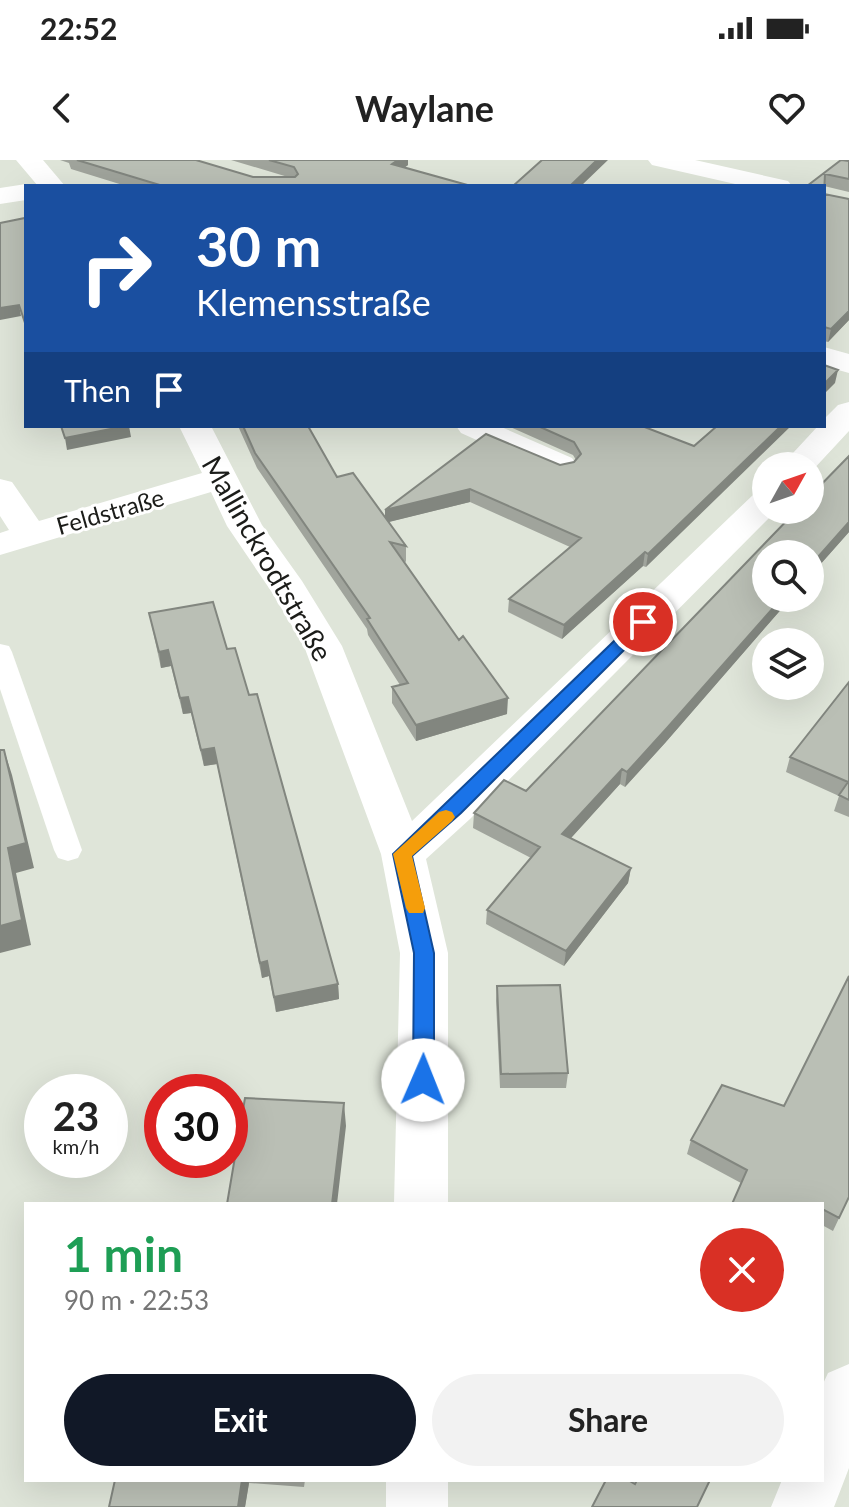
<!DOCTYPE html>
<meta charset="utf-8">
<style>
:root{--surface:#fff;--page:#f2f2f2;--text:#222;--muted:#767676;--accent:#111827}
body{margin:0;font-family:Lato,sans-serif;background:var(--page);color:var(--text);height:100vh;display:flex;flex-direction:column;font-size:30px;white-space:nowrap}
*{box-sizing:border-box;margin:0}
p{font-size:26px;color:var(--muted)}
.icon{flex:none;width:44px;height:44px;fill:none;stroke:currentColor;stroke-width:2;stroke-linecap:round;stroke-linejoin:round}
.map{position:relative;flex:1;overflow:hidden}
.side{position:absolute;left:24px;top:1042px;width:800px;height:280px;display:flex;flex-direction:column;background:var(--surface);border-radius:0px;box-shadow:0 8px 32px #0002}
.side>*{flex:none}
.banner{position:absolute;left:24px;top:24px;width:802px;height:244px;border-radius:0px;box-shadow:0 8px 32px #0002;background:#1a4fa0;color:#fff;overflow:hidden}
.needle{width:52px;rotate:50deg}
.tools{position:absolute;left:752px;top:292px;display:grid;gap:16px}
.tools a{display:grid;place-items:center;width:72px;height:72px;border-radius:50%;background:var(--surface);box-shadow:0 8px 32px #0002;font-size:40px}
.speed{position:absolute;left:24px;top:914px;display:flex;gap:16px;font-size:40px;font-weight:700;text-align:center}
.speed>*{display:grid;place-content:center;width:104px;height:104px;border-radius:50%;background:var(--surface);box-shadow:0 8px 32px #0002;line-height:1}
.speed small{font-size:20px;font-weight:400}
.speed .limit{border:12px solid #d22;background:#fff;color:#111}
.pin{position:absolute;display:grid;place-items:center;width:68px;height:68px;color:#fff;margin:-34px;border:4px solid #fff;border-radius:50%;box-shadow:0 2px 8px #0007}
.me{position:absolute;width:88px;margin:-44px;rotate:1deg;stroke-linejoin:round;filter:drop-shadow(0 0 6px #0008)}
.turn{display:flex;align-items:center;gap:28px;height:168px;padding:0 40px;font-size:36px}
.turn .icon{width:104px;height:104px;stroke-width:2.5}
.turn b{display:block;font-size:56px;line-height:68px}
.then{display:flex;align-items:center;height:76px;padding:0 40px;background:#0003;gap:16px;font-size:30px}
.round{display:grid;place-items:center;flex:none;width:84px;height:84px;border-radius:42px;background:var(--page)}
.overview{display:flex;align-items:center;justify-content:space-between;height:136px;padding:0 40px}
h1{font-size:48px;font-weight:700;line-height:60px;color:#1e9e55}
.cta{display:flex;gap:16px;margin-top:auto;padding:16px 40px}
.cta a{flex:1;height:92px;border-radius:48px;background:var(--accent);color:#fff;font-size:32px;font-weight:700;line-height:92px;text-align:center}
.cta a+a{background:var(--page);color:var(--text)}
.status{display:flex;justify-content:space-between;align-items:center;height:56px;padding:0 40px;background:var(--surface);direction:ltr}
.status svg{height:22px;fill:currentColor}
header{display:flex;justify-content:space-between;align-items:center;height:104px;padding:0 40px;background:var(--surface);font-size:36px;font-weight:700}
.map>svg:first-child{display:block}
</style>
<div class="status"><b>22:52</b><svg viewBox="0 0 49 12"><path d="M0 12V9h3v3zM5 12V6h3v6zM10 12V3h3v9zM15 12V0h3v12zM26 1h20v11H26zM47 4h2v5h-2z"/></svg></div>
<header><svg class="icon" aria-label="back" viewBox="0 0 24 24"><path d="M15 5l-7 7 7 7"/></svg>Waylane<svg class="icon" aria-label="heart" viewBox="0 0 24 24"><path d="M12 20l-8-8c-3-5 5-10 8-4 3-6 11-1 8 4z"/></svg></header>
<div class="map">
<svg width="849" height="1347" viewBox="0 0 849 1347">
<rect width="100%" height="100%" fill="#dfe5d9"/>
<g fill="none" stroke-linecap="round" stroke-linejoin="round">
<path fill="#fff" fill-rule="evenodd" d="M0,484L9,486L12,492L82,690L78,698L68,701L58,698L54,690L0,529Z"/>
<path fill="#fff" fill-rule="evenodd" d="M16,0H43L65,26H38Z
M26,24L33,26H26V40L0,44V28Z
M824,187L849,194V213L824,206Z
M849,242V271L810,313V306H781L818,266H824V259L838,245Z
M179,266H211L262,365L302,421L342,486L412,661L754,334L766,331V350H777L470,659L426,699L448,793V1044H394L400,793L381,694L304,486L271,431L227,366L211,332L0,395V373L9,370L0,356V319L12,322L39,361L202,313Z
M456,266H499L572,298L577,305L572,312L560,315L548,312L461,273Z
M849,1204V1308L834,1347H771L782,1320H822V1226L828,1213Z
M386,1320H448V1347H386Z"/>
<path fill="#fff" fill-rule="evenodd" d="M648,0H695L788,21L792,26H744L652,5Z"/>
</g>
<path fill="#a0a49c" d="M60,0H196L253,17H288L231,0H408V5L404,8L471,26H126L71,9L69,3Z
M841,0L849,1V32L824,26V34L849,39V160L828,182L824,181V26H807Z
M238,266H308L337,317L385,357V350L574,302L576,300L573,295L508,266H642L694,286L646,407L643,406L562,479L508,452L509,439L570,387L470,342L388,362L406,386V402L404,401L507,554L416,581L392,543V527L400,525L368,475L367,469L257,308Z
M849,296V372L810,416V394H766V438H791L665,583L625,627L620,624L571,678L631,708L628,723L564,806L486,764L487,750L531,698L473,668L474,653L504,620L526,631L797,350H810V336Z
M149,453L227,489L338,824L339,839L276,852L269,816L262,818L217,604L204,606L191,553L183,554L171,506L161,508Z
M849,522V657L834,651L839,636L786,612L790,597Z
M497,826L568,913L566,928H500L496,841Z
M691,980L849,1037L833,1071L822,1065V1044L741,1023L687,994Z
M115,1320H305L304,1327L249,1323L245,1347H109Z"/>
<path fill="#82867f" d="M398,0H408V5L392,16V4Z
M597,0H608L581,26H570Z
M19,145L21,156L0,160V148Z
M849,151V160L828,182L831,169Z
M838,210L835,223L824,234V224Z
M126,266H129L131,277L67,290L65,278Z
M781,266H791L646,407L648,394Z
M470,329V342L385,363V350Z
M849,362V372L810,416V406Z
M645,392L643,406L562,479L564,465Z
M782,438H791L665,583L625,627L627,612Z
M168,490L171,506L161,508L159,492Z
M188,537L191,553L183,554L180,538Z
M508,538L507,554L416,581V565Z
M214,588L217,604L204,606L201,590Z
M4,590L12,615L34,708L16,713L31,785L0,793V766L8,688Z
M622,609L620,624L561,689L562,674Z
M631,708L628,723L564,806L566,791Z
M267,801L269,816L262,818L260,803Z
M338,824L339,839L276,852L274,837Z
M344,943L346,966L337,1044H332Z
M242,1320H248L249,1323L245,1347H238Z"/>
<path fill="#babfb5" stroke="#82867f" stroke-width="2" d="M77,0H196L253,17H295L298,14L294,7L269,0H398L392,4L471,26H163Z
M542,0H597L570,26H513Z
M841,0L849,1V19L825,14L824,34L849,39V151L831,169L824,167V26H807Z
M25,58L26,60V166L19,145L0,148V63Z
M824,205L838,210L824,224Z
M61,266H126L65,278Z
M243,266H308L337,317L353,313L406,386L390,382L459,480L463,476L508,538L416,565L392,527L408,523L367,459L370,458L255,293Z
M538,266H642L694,286L717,266H781L648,394L645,392L564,465L509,439L581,378L470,329L385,350L486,274L560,305L574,302L581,294L574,282Z
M849,296V362L810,406V394H766V438H782L667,568L627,612L622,609L562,674L631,708L566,791L487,750L540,687L474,653L504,620L526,631L797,350H810V336Z
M213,442L227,489L235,488L249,535L257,534L338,824L274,837L267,801L260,803L214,588L201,590L188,537L180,538L168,490L159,492L149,453Z
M849,522V640L839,635L848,622L790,597Z
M0,590H4L26,683L8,688L22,760L0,766Z
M849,816V1037L839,1058L822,1049V1044H732L747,1010L691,980L722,925L784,946Z
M560,825L568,913L501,914L497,826Z
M245,938L344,943L332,1044H227Z
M115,1320H242L238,1347H109Z
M606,1320H628L635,1324L637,1320H710L697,1347H592Z"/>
<path fill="#1a73e8" stroke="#114b97" stroke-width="2" d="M643,457L648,459V466L461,653L412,696L434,793V920L431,926L423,929L416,926L413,920L414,793L393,694L637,459Z"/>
<path fill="#f59e0b" d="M446,650L452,652L455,657L452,661L412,696L425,748L423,753H409L406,748L393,694L439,652Z"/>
<g text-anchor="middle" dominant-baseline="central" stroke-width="6" stroke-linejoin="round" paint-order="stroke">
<g font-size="24" fill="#1b1c19" stroke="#fff">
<text transform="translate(110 351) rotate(-16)">Feldstraße</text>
</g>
<g font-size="28" fill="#1b1c19" stroke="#fff">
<text transform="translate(268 398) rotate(60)">Mallinckrodtstraße</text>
</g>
</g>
</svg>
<div class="tools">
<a><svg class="needle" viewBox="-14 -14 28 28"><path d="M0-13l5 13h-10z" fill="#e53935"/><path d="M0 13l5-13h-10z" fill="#767676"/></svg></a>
<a><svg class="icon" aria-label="search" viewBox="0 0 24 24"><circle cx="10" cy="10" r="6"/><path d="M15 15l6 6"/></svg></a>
<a><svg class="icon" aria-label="layers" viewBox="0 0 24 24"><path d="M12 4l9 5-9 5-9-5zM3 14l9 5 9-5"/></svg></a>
</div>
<div class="speed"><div>23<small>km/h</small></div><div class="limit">30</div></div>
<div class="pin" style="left:643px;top:462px;background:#d93025"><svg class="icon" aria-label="arrive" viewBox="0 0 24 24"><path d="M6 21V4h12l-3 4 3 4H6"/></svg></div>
<svg class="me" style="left:423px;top:920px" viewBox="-20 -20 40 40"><circle r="19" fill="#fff"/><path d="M0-13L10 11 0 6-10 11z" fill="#1a73e8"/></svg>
<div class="banner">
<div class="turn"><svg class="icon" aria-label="right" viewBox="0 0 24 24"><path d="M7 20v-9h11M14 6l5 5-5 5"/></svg><div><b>30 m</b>Klemensstraße</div></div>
<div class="then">Then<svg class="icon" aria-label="arrive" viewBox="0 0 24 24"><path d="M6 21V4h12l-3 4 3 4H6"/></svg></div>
</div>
<section class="side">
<div class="overview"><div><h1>1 min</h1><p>90 m · 22:53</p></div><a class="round" style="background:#d93025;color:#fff"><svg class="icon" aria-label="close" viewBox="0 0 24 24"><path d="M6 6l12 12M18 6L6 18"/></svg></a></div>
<div class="cta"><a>Exit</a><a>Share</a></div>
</section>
</div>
